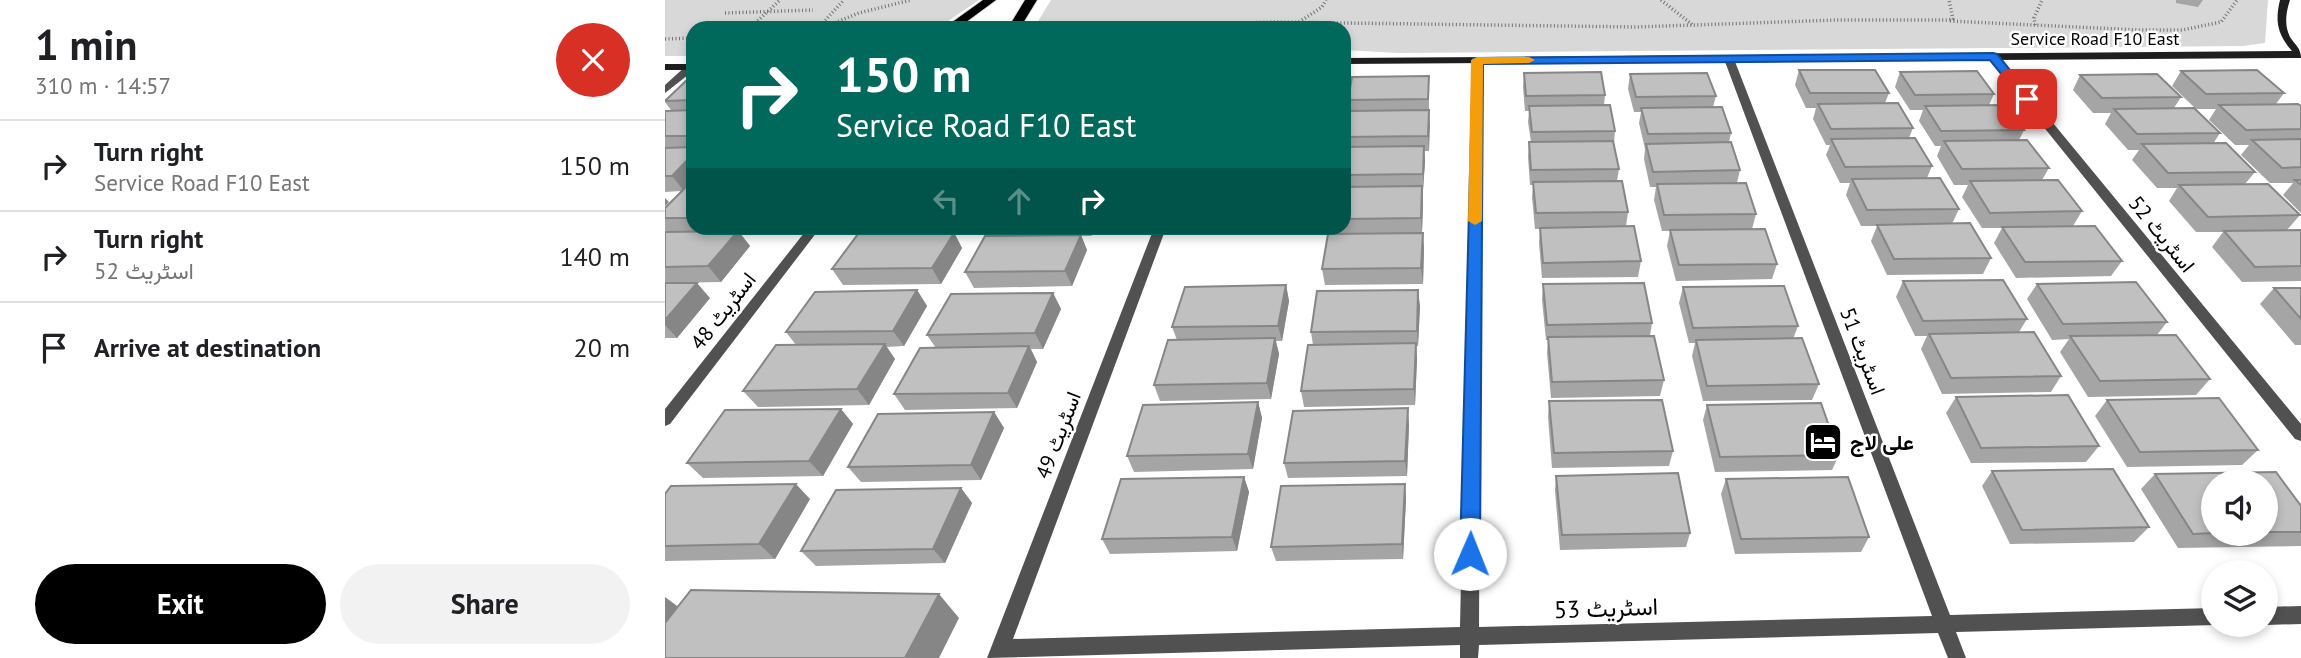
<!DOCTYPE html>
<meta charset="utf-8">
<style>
:root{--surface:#fff;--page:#f2f2f2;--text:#202124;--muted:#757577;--line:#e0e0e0;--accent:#000}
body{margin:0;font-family:"PT Sans",Vazirmatn,sans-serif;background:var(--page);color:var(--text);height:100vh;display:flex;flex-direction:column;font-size:26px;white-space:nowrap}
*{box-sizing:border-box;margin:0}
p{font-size:23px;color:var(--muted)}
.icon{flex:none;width:38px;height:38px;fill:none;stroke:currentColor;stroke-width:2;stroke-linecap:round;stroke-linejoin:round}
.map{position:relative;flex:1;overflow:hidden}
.side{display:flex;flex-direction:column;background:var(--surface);width:665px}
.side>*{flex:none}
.top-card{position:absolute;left:21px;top:21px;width:665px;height:214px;border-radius:21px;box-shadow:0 4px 10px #0003;background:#00695c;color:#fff;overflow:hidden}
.tools{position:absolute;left:1536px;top:469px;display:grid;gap:14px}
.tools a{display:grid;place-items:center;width:77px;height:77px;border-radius:50%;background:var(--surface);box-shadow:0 4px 10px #0003;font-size:35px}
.pin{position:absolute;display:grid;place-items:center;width:60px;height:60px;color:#fff;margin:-30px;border-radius:14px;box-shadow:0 4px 10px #0006}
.me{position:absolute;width:77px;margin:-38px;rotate:1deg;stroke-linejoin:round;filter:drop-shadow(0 0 5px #0008)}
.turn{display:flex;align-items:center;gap:24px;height:147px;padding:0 35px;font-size:32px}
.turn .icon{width:91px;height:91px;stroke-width:2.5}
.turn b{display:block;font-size:49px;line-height:60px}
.lanes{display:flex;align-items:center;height:66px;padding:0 35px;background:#0003;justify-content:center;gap:35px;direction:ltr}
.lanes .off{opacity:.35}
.round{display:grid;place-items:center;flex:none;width:74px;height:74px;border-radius:37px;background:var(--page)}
.summary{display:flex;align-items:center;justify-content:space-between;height:119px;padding:0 35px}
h1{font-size:42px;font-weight:700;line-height:52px}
.cta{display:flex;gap:14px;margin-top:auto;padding:14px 35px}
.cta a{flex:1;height:80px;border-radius:42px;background:var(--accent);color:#fff;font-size:28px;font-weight:700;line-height:80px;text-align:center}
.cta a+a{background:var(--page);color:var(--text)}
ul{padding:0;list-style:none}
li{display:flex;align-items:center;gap:21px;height:91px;padding:0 35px;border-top:2px solid var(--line)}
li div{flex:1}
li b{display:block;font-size:26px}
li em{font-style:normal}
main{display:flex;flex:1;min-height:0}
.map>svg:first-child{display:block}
</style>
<main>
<section class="side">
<div class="summary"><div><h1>1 min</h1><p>310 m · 14:57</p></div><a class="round" style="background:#d93025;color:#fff"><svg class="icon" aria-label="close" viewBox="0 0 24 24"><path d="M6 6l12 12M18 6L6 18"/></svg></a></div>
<ul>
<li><svg class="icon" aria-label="right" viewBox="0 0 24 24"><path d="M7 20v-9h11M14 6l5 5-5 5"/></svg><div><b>Turn right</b><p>Service Road F10 East</p></div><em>150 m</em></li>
<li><svg class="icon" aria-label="right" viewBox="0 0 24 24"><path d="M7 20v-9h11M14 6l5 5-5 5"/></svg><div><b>Turn right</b><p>اسٹریٹ 52</p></div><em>140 m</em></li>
<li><svg class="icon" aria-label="arrive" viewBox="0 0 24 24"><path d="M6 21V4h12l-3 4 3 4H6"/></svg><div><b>Arrive at destination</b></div><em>20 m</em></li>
</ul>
<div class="cta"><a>Exit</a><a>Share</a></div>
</section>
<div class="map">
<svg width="1636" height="658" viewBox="0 0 1636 658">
<rect width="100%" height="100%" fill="#fff"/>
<path fill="#d8d8d8" d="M0,0H314L273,28H28V56H0Z
M386,0H1603L1600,43L1578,46L732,53L679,50V28H369Z"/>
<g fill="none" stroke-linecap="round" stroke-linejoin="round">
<g stroke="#dbdbdb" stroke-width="2">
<path id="primary" d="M318,0H331L293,28H279Z
M360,0H372L355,28H343Z"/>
</g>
<path stroke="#737373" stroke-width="3.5" stroke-dasharray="1 2.5" stroke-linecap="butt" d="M996,0L1029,26
M60,13L148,10
M1285,21L1474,30H1517L1556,22L1572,0
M634,22L657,7L661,0
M1370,25L1369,18L1377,0
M85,28L115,0
M153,28L179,0
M157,28L194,13L246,0
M441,28L607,22L972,27L1172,20H1281L1288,19L1284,0
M0,39L28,38"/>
<path fill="#515151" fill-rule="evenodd" d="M1324,55H1332L1636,424V441L1630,439L1324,59Z
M1064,56L1069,59L1285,615L1549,608V625H1551L1291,632L1301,658H1283L1273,633L814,645L813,658H795V645L322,658L489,228H501L348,639L795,627L807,60L812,57L817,60L814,627L1267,616L1059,59Z
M28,64V71L0,93V85L22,65Z
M143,228H155L5,424L0,426V409Z
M1636,606V624L1601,625V607Z"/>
<path fill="#1e1e1e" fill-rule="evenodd" d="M1615,0H1625C1621,12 1619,25 1625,37C1630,45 1636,48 1636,58L679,64V58L1627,51C1612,34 1610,21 1615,0Z
M0,64H28V70H0Z"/>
<use href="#primary" fill="#000" fill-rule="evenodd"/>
</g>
<path fill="#a5a5a5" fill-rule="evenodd" d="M1511,0H1538L1533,7L1511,3Z
M1134,70L1224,93L1220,103L1248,128L1244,138L1267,166L1262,178L1294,209L1287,224L1326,258L1318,274L1222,275L1206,241L1212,226H1196L1181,195L1185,183H1175L1161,155L1165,145H1161L1148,119L1151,108H1141L1130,85Z
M1516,71L1619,93L1611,104L1636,106V213L1618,195L1628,183H1605L1576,155L1584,145H1570L1544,120L1551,109H1531L1507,86Z
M1235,72L1329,94L1324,105L1359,130L1354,140L1384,168L1377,180L1417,211L1408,226L1457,261L1446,276L1351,278L1329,243L1337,228H1317L1297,197L1303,185H1289L1272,156L1276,146H1270L1254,121L1258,110H1245L1230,87Z
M859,73L940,95L939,105L950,131L949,143L954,169L952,181L963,212L961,226L976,261L973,277L877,278L874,243L875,229H870L867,197L868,185H865L863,157L864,142H866L863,122L864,111H860L858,87Z
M965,74L1051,96L1048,107L1066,133L1064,142L1075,170L1072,183L1091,214L1087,229L1112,264L1107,279L1011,281L1002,246L1005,231H997L989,200L991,187H985L979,159L980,149L974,123L976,112H969L963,89Z
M1415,75L1516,97L1509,108L1555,133L1548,144L1590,172L1580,184L1635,215L1622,230H1636V281L1577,282L1547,247L1558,232H1531L1504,201L1512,188H1492L1467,160L1474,150H1463L1440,124L1446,113H1428L1408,90Z
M28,77V182L23,187H28V228H100L96,233H75L85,246L56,282L0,283V232H1L0,230V208L16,191L0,192V111L6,110L0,102V100Z
M764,91V151H759L760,161L758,190V202L757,233L759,248L758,284L660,285L657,269L665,234L664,228H679V147H680L679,137L684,111L683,100Z
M206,228H307L303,234H290L297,248L276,284L178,285L167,269L210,234Z
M329,228H430L426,236H416L422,250L407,286L309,288L300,272L333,236Z
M544,228H637V230L545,231Z
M1238,281L1362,319L1354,332L1396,376L1386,392L1277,394L1256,349L1262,336H1250L1231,297Z
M0,283L45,298L12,338H0Z
M878,284L987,323L985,336L999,380L995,396L886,398L882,353L883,340H881L877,300Z
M1372,284L1502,322L1492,335L1545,379L1531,395L1423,397L1395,352L1404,339L1387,340L1362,299Z
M621,285L624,301L617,341H611L614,354L606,399L495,401L489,385L512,340L507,327Z
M1018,287L1133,326L1128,339L1154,384L1147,400L1038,401L1027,356L1030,343H1024L1014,303Z
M1609,288H1636V345H1630L1595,304Z
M252,290L262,306L239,346L221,347L230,359L204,405L93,407L78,391L131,345L121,332Z
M388,293L396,309L378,349H366L372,362L352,408L240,410L229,394L271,348L262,335Z
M755,306L753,346H751L752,359L750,405L639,407L636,391L648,345L646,332Z
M1291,397L1434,446L1421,462L1306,463L1281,413Z
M1442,400L1593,450L1577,465L1462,467L1430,416Z
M884,401L1008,451L1004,466L887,468L883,417Z
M593,402L597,418L588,469L469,472L462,456Z
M1042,405L1174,455L1167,470L1050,472L1038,420Z
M176,409L188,424L158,476L38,478L22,463Z
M329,412L339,428L316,480L196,482L183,467Z
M744,424L742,476L623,478L619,463Z
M1327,471L1484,527L1469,542L1345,544L1317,486Z
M1611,472L1636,506V546L1513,548L1476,489L1490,474ZM1549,481H1601V534H1549Z
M891,476L1025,533L1021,547L895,550L890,491Z
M579,477L584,492L572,551L445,554L437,539Z
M1061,479L1204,537L1196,552L1070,554L1056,494Z
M740,484L741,499L738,559L611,561L606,547Z
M296,488L307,503L280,563L151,566L136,551Z
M0,494L145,499L110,559L0,561Z"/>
<path fill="#868686" d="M764,110L765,125L764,151L763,136Z
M759,146L760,161L758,190V174Z
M28,154V182L19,191L7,176Z
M757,186L758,202L757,233L756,218Z
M0,198L4,202L0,206Z
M92,228H100L96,233Z
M300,228H307L303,234Z
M423,228H430L426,236Z
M73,231L85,246L56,282L43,266Z
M289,233L297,248L276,284L267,268Z
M758,233L759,248L758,284L756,268Z
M416,235L422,250L407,286L400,271Z
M32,283L45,298L12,338L0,325V320Z
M621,285L624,301L617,341L613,326Z
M252,290L262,306L239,346L228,331Z
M753,290L755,306L753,346L752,331Z
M388,293L396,309L378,349L370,333Z
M610,338L614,354L606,399L602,383Z
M751,343L752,359L750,405L749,389Z
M220,344L230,359L204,405L192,389Z
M364,346L372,362L352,408L343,393Z
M593,402L597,418L588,469L583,454Z
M743,408L744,424L742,476L740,461Z
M176,409L188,424L158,476L144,461Z
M329,412L339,428L316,480L306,465Z
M579,477L584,492L572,551L567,537Z
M131,484L145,499L110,559L94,544Z
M740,484L741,499L738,559L737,544Z
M296,488L307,503L280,563L268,549Z
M274,594L294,618L274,658H240Z
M0,597L19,611L0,641Z"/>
<path fill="#c0c0c0" stroke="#868686" stroke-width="2" d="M1134,70H1210L1224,93H1145Z
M1592,70L1619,93L1541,94L1516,71Z
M1312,71L1329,94L1250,95L1235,72Z
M936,72L940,95L861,96L859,73Z
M1042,73L1051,96L971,97L965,74Z
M1492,74L1516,97L1437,98L1415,75Z
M764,76L763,99L683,100L687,77Z
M25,77H28V100L0,101Z
M1233,103L1248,128L1166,129L1153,104Z
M1633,104L1636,106V129L1581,130L1554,105Z
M945,105L950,131L867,132L864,106Z
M1340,105L1359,130L1276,131L1260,106Z
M1057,107L1066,133L983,134L976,108Z
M1529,108L1555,133L1472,134L1449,109Z
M28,110V136H0V111Z
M764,110L763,136L679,137L683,111Z
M1250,138L1267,166L1180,167L1166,139Z
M1636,139V167L1617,168L1587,140Z
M1362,140L1384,168L1297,169L1279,141Z
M948,141L954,169L866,170L864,142Z
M1066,142L1075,170L988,172L981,144Z
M1561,143L1590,172L1503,173L1477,144Z
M759,146L758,174L679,175V147Z
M28,147V154L7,176H0V148Z
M1275,178L1294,209L1202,210L1187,179Z
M1393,180L1417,211L1325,213L1305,181Z
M1630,180H1636V185Z
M957,181L963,212L871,213L868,182Z
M1081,183L1091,214L999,215L992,184Z
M1603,184L1635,215L1543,217L1514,185Z
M757,186L756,218L679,219V187Z
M21,187H28V218H0V208Z
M1305,223L1326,258L1229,259L1212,225Z
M969,226L976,261L878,263L875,228Z
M1430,226L1457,261L1360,262L1337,227Z
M1100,229L1112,264L1014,265L1005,230Z
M1636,230V266L1590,267L1559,231Z
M73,231L43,266L0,267V232Z
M289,233L267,268L167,269L193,234Z
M758,233L756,268L657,269L663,234Z
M416,235L400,271L300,272L320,236Z
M1338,280L1362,319L1258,321L1238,281Z
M1471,282L1502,322L1398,324L1372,284Z
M0,283H32L0,320Z
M979,283L987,323L882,325L878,284Z
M621,285L613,326L507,327L520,287Z
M1119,286L1133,326L1028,328L1018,287Z
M1609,288H1636V319Z
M252,290L228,331L121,332L150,292Z
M753,290L752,331L646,332L652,291Z
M388,293L370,333L262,335L286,294Z
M1369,332L1396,376L1286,378L1264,334Z
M1511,335L1545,379L1435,381L1405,336Z
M989,336L999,380L887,382L883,337Z
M610,338L602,383L489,385L503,340Z
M1137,338L1154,384L1042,386L1031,340Z
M751,343L749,389L636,391L643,345Z
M220,344L192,389L78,391L111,345Z
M364,346L343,393L229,394L255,348Z
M1403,395L1434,446L1316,448L1291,397Z
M1554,398L1593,450L1475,452L1442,400Z
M997,400L1008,451L889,453L884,401Z
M593,402L583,454L462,456L478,405Z
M1156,403L1174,455L1055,457L1042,405Z
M743,408L740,461L619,463L628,411Z
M176,409L144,461L22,463L60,410Z
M329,412L306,465L183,467L213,414Z
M1448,469L1484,527L1357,530L1327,471Z
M1611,472L1636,506V532H1601V481H1549V533L1528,534L1490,474Z
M1013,473L1025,533L897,535L891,476Z
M579,477L567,537L437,539L456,479Z
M1183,477L1204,537L1076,539L1061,479Z
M131,484L94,544L0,546V494L6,486Z
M740,484L737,544L606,547L616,486Z
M296,488L268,549L136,551L171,490Z
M26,590L274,594L240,658H0V623Z"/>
<path fill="#1a73e8" stroke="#114b97" stroke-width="2" d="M1328,53L1332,54L1366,96V101H1358L1325,60L818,64L815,554L812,560L805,562L798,560L795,554L808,58Z"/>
<path fill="#f59e0b" d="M812,57H864L870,60L864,63L818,64L817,221L810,225L803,221L806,60Z"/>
<defs>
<g id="hotel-square" transform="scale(2.0125)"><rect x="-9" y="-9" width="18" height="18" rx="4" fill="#000" stroke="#fff"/><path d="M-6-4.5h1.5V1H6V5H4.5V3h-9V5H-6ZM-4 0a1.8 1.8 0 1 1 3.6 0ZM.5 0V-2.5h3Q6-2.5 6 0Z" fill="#fff"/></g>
</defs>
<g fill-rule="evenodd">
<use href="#hotel-square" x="1158" y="442"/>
</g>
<g text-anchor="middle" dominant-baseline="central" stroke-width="5" stroke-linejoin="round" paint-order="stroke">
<g font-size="18" fill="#000" stroke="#fff">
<text x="1430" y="38">Service Road F10 East</text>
</g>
<g font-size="21" fill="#000" stroke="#fff">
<text transform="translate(1497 234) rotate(51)">اسٹریٹ 52</text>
<text transform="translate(58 311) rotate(-52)">اسٹریٹ 48</text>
<text transform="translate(1198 351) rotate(69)">اسٹریٹ 51</text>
<text transform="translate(393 435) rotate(-69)">اسٹریٹ 49</text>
</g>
<g font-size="21" font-weight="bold" fill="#000" stroke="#fff" text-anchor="start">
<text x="1185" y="442">علی لاج</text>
</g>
<g font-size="24" fill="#000" stroke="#fff">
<text transform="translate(941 608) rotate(-2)">اسٹریٹ 53</text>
</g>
</g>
</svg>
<div class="tools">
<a><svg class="icon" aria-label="sound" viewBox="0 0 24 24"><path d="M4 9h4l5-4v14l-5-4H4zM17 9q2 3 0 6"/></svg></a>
<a><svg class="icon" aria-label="layers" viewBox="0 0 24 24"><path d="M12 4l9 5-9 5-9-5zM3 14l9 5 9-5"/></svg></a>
</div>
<div class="pin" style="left:1362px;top:99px;background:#d93025"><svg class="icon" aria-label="arrive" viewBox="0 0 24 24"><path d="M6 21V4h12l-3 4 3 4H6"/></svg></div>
<svg class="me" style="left:805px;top:554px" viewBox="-20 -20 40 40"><circle r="19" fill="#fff"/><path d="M0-13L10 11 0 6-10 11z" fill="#1a73e8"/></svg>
<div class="top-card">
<div class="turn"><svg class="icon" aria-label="right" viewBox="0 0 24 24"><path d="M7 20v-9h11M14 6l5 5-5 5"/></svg><div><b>150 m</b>Service Road F10 East</div></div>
<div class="lanes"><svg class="icon off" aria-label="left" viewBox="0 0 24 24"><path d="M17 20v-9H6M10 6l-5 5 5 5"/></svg><svg class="icon off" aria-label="ahead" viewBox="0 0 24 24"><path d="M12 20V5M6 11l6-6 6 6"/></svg><svg class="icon" aria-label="right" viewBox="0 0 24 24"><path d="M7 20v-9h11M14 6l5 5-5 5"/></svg></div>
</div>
</div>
</main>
